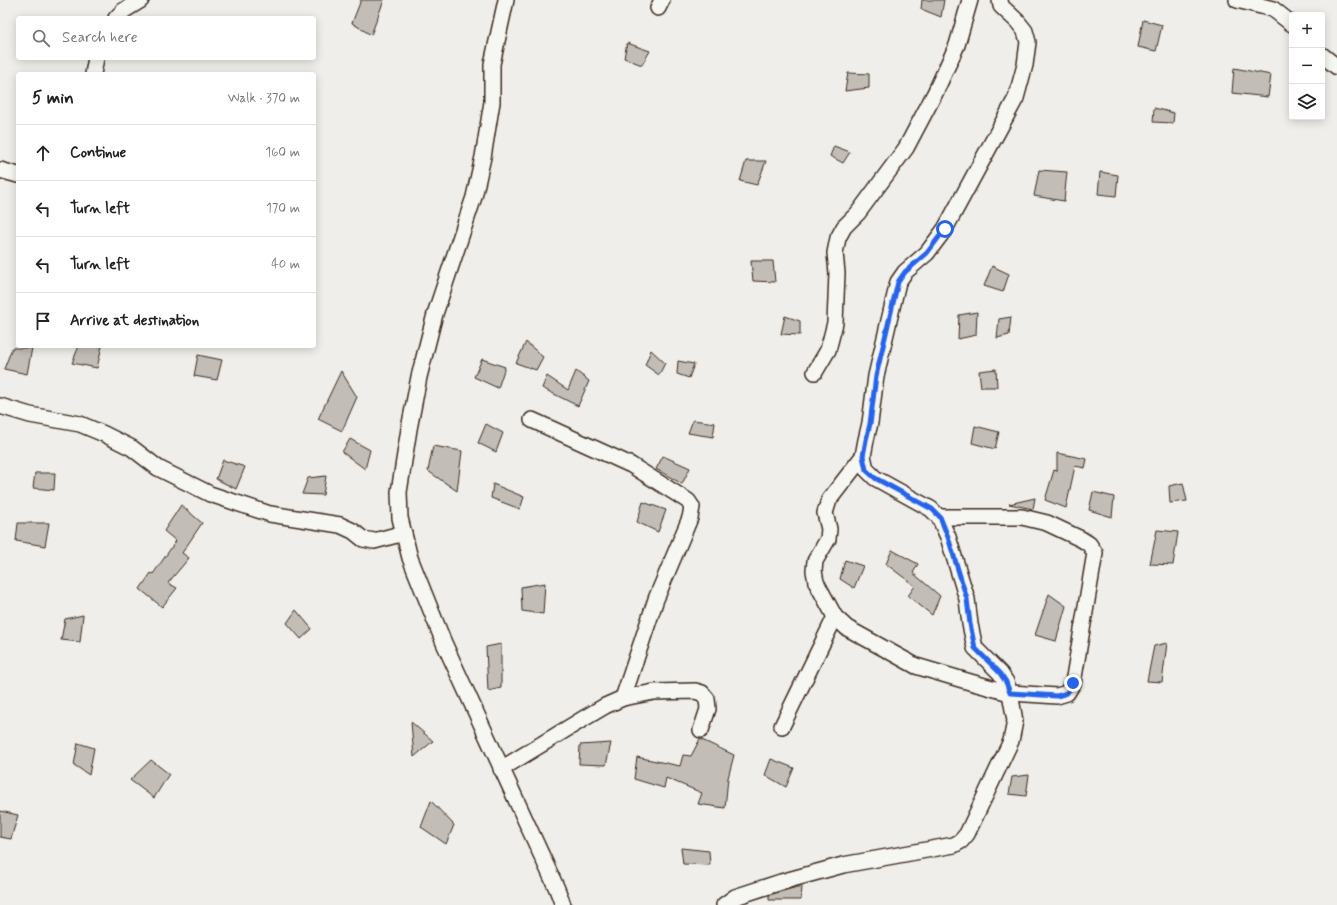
<!DOCTYPE html>
<meta charset="utf-8">
<style>
body{margin:0;font-family:Mynerve,sans-serif;background:#f6f6f6;color:#222}
.controls{position:absolute;right:12px;top:12px;display:grid;overflow:hidden;border-radius:4px;box-shadow:0 2px 10px #0003}
.controls button{width:36px;height:36px;display:grid;place-items:center;padding:0;border:0;border-bottom:1px solid #e0e0e0;background:#fff;color:#222;font:20px sans-serif}
.stop{position:absolute;width:12px;height:12px;margin:-9px;border:3px solid #2563eb;border-radius:50%;background:#fff}
.stop.end{background:#2563eb;border-color:#fff;box-shadow:0 1px 4px #0008}
.list{margin:0;padding:0;list-style:none}
h2{display:flex;justify-content:space-between;align-items:center;height:52px;margin:0;padding:0 16px;font-size:17px}
h2 small{font-size:13px;font-weight:400;color:#767676}
.list li{display:grid;grid-template-columns:26px 1fr auto;gap:12px;align-items:center;box-sizing:border-box;height:56px;padding:0 16px;border-top:1px solid #e0e0e0}
.list b{display:block;font-size:15px;white-space:nowrap}
.list em{font-size:13px;font-style:normal;color:#767676}
.icon{flex:none;width:22px;height:22px;fill:none;stroke:currentColor;stroke-width:2;stroke-linecap:round;stroke-linejoin:round}
.map{position:relative;flex:none;width:1337px;height:905px;overflow:hidden}
.search{position:absolute;background:#fff;box-shadow:0 2px 10px #0003;left:16px;top:16px;width:300px;height:44px;display:flex;align-items:center;gap:10px;box-sizing:border-box;padding:0 14px;border-radius:4px;color:#767676;font-size:15px}
.panel{position:absolute;background:#fff;box-shadow:0 2px 10px #0003;left:16px;top:72px;width:300px;height:276px;border-radius:4px}
.map>svg:first-child{display:block}
.building{fill:#c2bdb7;stroke:#3b2a1e}
.lines{fill:none;stroke-linecap:round;stroke-linejoin:round}
.minor-casing{stroke:#3b2a1e;stroke-width:18}
.minor{stroke:#f6f6f2;stroke-width:15}
.route{stroke:#2563eb;stroke-width:5}
</style>
<div class="map">
<svg width="1337" height="905" viewBox="0 0 1337 905">
<rect width="100%" height="100%" fill="#efeeea"/>
<filter id="ink" filterUnits="userSpaceOnUse"><feTurbulence type="fractalNoise" baseFrequency=".025" numOctaves="2"/><feDisplacementMap in="SourceGraphic" scale="8" xChannelSelector="R" yChannelSelector="G"/><feConvolveMatrix kernelMatrix="1 2 1 2 8 2 1 2 1" color-interpolation-filters="sRGB"/></filter>
<g filter="url(#ink)">
<!-- building -->
<g class="building">
<path d="M 361,0 L 384,0 L 371,35 L 352,23 Z"/>
<path d="M 922,0 L 944,0 L 941,17 L 921,9 Z"/>
<path d="M 1143,20 L 1162,25 L 1156,51 L 1138,47 Z"/>
<path d="M 627,43 L 650,51 L 642,65 L 624,58 Z"/>
<path d="M 1234,68 L 1271,75 L 1268,97 L 1232,93 Z"/>
<path d="M 848,73 L 869,74 L 869,88 L 845,91 Z"/>
<path d="M 1154,108 L 1174,113 L 1173,123 L 1153,122 Z"/>
<path d="M 834,146 L 850,152 L 843,163 L 830,156 Z"/>
<path d="M 746,161 L 766,161 L 757,185 L 740,181 Z"/>
<path d="M 1039,170 L 1067,172 L 1064,201 L 1034,196 Z"/>
<path d="M 1100,172 L 1118,175 L 1116,196 L 1098,194 Z"/>
<path d="M 751,261 L 773,261 L 775,282 L 753,281 Z"/>
<path d="M 992,266 L 1009,274 L 1003,292 L 984,286 Z"/>
<path d="M 977,312 L 976,335 L 958,339 L 959,315 Z"/>
<path d="M 785,316 L 800,321 L 800,335 L 781,334 Z"/>
<path d="M 1011,317 L 1009,335 L 997,338 L 999,319 Z"/>
<path d="M 526,342 L 543,357 L 536,370 L 516,363 Z"/>
<path d="M 79,346 L 102,346 L 97,368 L 72,363 Z"/>
<path d="M 12,348 L 32,348 L 27,374 L 4,369 Z"/>
<path d="M 651,350 L 665,363 L 659,375 L 645,365 Z"/>
<path d="M 198,355 L 222,360 L 217,380 L 194,376 Z"/>
<path d="M 482,359 L 505,367 L 498,388 L 474,377 Z"/>
<path d="M 678,361 L 694,364 L 689,378 L 677,374 Z"/>
<path d="M 996,369 L 997,387 L 981,387 L 979,371 Z"/>
<path d="M 341,371 L 357,397 L 342,431 L 318,419 Z"/>
<path d="M 576,371 L 589,381 L 578,406 L 542,388 L 547,376 L 568,390 Z"/>
<path d="M 693,420 L 715,423 L 713,437 L 688,433 Z"/>
<path d="M 486,424 L 503,433 L 496,452 L 478,443 Z"/>
<path d="M 975,426 L 999,432 L 995,449 L 972,443 Z"/>
<path d="M 350,439 L 370,450 L 365,469 L 342,452 Z"/>
<path d="M 433,446 L 462,451 L 457,491 L 428,471 Z"/>
<path d="M 1057,453 L 1087,459 L 1085,468 L 1075,466 L 1066,508 L 1045,500 L 1054,470 L 1057,471 Z"/>
<path d="M 663,456 L 690,468 L 682,484 L 656,469 Z"/>
<path d="M 223,460 L 245,467 L 236,489 L 216,479 Z"/>
<path d="M 35,473 L 55,473 L 54,490 L 33,488 Z"/>
<path d="M 326,476 L 323,495 L 302,494 L 308,478 Z"/>
<path d="M 1183,483 L 1187,501 L 1170,503 L 1169,486 Z"/>
<path d="M 493,484 L 524,497 L 520,509 L 491,498 Z"/>
<path d="M 1093,492 L 1114,497 L 1112,517 L 1089,510 Z"/>
<path d="M 1035,498 L 1033,509 L 1009,504 Z"/>
<path d="M 643,502 L 666,510 L 658,532 L 637,522 Z"/>
<path d="M 181,505 L 202,523 L 182,553 L 189,558 L 168,583 L 177,588 L 162,607 L 140,589 L 151,573 L 153,574 L 176,541 L 164,531 Z"/>
<path d="M 18,523 L 49,523 L 45,546 L 16,541 Z"/>
<path d="M 1157,530 L 1178,532 L 1173,565 L 1150,564 Z"/>
<path d="M 892,550 L 918,564 L 913,573 L 940,596 L 932,615 L 908,596 L 915,586 L 886,564 Z"/>
<path d="M 845,560 L 863,566 L 854,588 L 840,579 Z"/>
<path d="M 545,583 L 543,614 L 522,611 L 521,587 Z"/>
<path d="M 1049,594 L 1066,606 L 1056,641 L 1035,635 Z"/>
<path d="M 296,610 L 312,629 L 301,639 L 287,623 Z"/>
<path d="M 83,615 L 80,642 L 61,640 L 65,619 Z"/>
<path d="M 1167,643 L 1162,682 L 1147,681 L 1154,646 Z"/>
<path d="M 501,644 L 501,688 L 488,691 L 486,647 Z"/>
<path d="M 411,722 L 433,741 L 414,757 Z"/>
<path d="M 700,739 L 734,755 L 728,778 L 725,808 L 698,804 L 702,793 L 666,778 L 664,788 L 634,779 L 637,757 L 680,766 L 683,755 L 691,756 Z"/>
<path d="M 78,743 L 94,748 L 89,775 L 74,765 Z"/>
<path d="M 611,743 L 606,765 L 579,764 L 580,745 Z"/>
<path d="M 771,759 L 794,768 L 786,787 L 765,775 Z"/>
<path d="M 151,760 L 169,774 L 154,798 L 130,780 Z"/>
<path d="M 1029,775 L 1026,796 L 1009,794 L 1012,777 Z"/>
<path d="M 431,801 L 454,825 L 446,844 L 421,827 Z"/>
<path d="M 0,811 L 18,815 L 11,839 L 0,837 Z"/>
<path d="M 681,848 L 709,851 L 710,865 L 683,864 Z"/>
<path d="M 797,887 L 802,887 L 801,900 L 769,900 L 769,895 Z"/>
</g>
<g class="lines">
<!-- minor casing -->
<g class="minor-casing">
<g id="minor">
<path d="M 506,0 L 492,64 L 492,102 L 483,157 L 474,197 L 435,314 L 419,377 L 409,429 L 399,492 L 400,518 L 410,558 L 444,643 L 557,889 L 563,905"/>
<path d="M 1237,0 L 1273,9 L 1292,24"/>
<path d="M 658,8 L 662,0"/>
<path d="M 116,18 L 123,11 L 141,0"/>
<path d="M 1322,55 L 1337,67"/>
<path d="M 93,74 L 96,58"/>
<path d="M 0,170 L 18,175"/>
<path d="M 815,372 L 828,350 L 835,323 L 837,273 L 835,253 L 838,238 L 844,227 L 858,213 L 906,148 L 935,93 L 957,45 L 970,0"/>
<path d="M 0,406 L 30,415 L 80,424 L 104,434 L 132,448 L 158,468 L 210,494 L 270,514 L 340,525 L 353,531 L 363,539 L 374,541 L 404,533"/>
<path d="M 532,420 L 631,465 L 688,501 L 692,507 L 690,518 L 656,599 L 623,698"/>
<path d="M 863,456 L 829,500 L 825,513 L 829,529 L 828,539 L 815,561 L 814,571 L 816,582 L 835,617 L 847,628 L 916,666 L 970,682 L 1010,693 L 1057,696 L 1067,693 L 1073,683 L 1095,553 L 1089,544 L 1081,539 L 1047,523 L 1022,517 L 939,517"/>
<path d="M 782,726 L 835,617"/>
<path d="M 501,769 L 583,719 L 605,706 L 623,698 L 654,692 L 695,691 L 702,693 L 707,699 L 708,709 L 701,730"/>
<path d="M 724,905 L 735,897 L 781,882 L 843,865 L 954,845 L 961,841 L 967,834 L 1011,741 L 1015,721 L 1010,693 L 1006,682 L 1000,673 L 975,648 L 970,624 L 967,599 L 948,537 L 939,517 L 931,509 L 875,478 L 866,469 L 863,456 L 866,440 L 870,423 L 876,376 L 898,282 L 905,272 L 927,253 L 945,229 L 1016,98 L 1025,65 L 1028,42 L 1025,31 L 1017,21 L 1001,6 L 1000,0"/>
</g>
</g>
<!-- minor -->
<use href="#minor" class="minor"/>
</g>
</g>
<g class="lines" filter="url(#ink)">
<!-- route -->
<path class="route" d="M 945,229 L 927,253 L 905,272 L 898,282 L 876,376 L 870,424 L 866,440 L 863,456 L 866,470 L 875,478 L 932,509 L 940,517 L 948,537 L 967,599 L 970,624 L 975,648 L 1000,673 L 1006,682 L 1010,693 L 1057,696 L 1067,693 L 1073,683"/>
</g>
</svg>
<div class="controls">
<button>+</button>
<button>−</button>
<button><svg class="icon" aria-label="layers" viewBox="0 0 24 24"><path d="M12 4l9 5-9 5-9-5zM3 14l9 5 9-5"/></svg></button>
</div>
<div class="stop" style="left:945px;top:229px"></div>
<div class="stop end" style="left:1073px;top:683px"></div>
<div class="search"><svg class="icon" aria-label="search" viewBox="0 0 24 24"><circle cx="10" cy="10" r="6"/><path d="M15 15l6 6"/></svg>Search here</div>
<section class="panel">
<h2>5 min<small>Walk · 370 m</small></h2>
<ul class="list">
<li><svg class="icon" aria-label="ahead" viewBox="0 0 24 24"><path d="M12 20V5M6 11l6-6 6 6"/></svg><div><b>Continue</b></div><em>160 m</em></li>
<li><svg class="icon" aria-label="left" viewBox="0 0 24 24"><path d="M17 20v-9H6M10 6l-5 5 5 5"/></svg><div><b>Turn left</b></div><em>170 m</em></li>
<li><svg class="icon" aria-label="left" viewBox="0 0 24 24"><path d="M17 20v-9H6M10 6l-5 5 5 5"/></svg><div><b>Turn left</b></div><em>40 m</em></li>
<li><svg class="icon" aria-label="arrive" viewBox="0 0 24 24"><path d="M6 21V4h12l-3 4 3 4H6"/></svg><div><b>Arrive at destination</b></div></li>
</ul>
</section>
</div>
